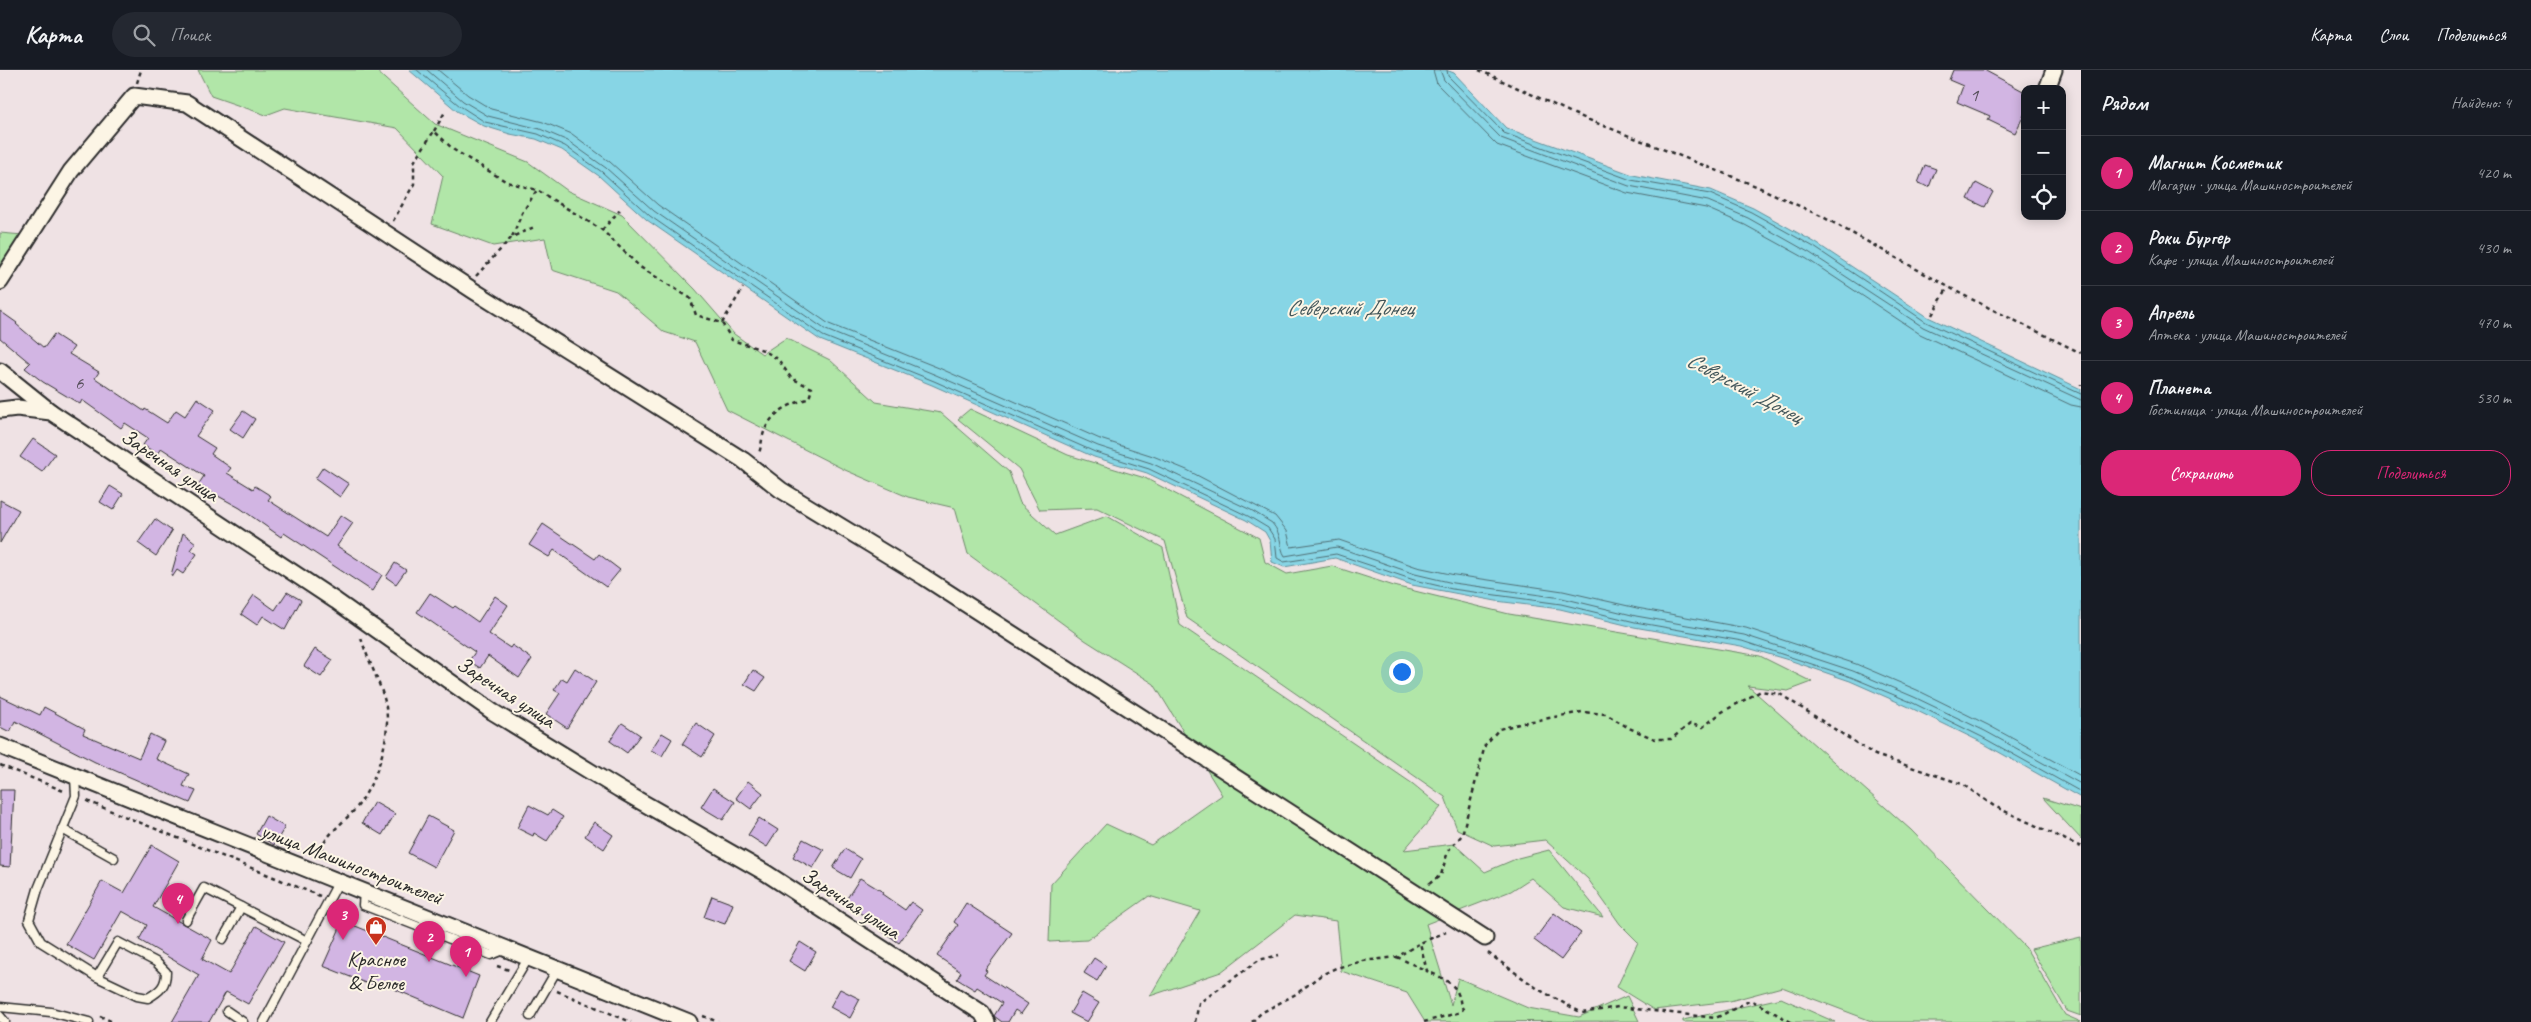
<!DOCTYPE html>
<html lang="ru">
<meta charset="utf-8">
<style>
body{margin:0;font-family:Caveat,sans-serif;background:#242831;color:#f1f3f6}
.controls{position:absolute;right:15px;top:15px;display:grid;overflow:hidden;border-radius:10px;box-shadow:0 2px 12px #0003}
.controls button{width:45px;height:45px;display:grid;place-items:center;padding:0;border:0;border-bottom:1px solid #363941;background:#171b24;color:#f1f3f6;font:25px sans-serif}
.you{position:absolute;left:1401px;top:601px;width:18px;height:18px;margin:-12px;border:4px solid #fff;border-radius:50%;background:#1a73e8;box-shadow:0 0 0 8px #1a73e833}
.badge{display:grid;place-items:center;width:32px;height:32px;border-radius:50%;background:#db2777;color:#fff;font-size:16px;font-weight:700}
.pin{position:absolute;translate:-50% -41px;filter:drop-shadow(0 1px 2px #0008)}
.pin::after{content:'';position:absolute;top:26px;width:18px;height:15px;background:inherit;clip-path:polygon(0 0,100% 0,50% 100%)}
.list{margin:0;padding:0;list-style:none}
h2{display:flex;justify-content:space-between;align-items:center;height:65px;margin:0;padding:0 20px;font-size:21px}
h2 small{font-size:16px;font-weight:400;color:#9ea1a6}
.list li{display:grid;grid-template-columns:32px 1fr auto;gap:15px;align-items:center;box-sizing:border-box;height:75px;padding:0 20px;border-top:1px solid #363941}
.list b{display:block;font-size:19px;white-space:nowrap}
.list p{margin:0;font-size:16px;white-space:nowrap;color:#9ea1a6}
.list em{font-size:16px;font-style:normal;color:#9ea1a6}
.actions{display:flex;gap:10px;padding:15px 20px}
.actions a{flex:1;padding:11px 0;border:1px solid #db2777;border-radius:20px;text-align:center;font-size:18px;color:#db2777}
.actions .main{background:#db2777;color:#fff}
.icon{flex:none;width:28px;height:28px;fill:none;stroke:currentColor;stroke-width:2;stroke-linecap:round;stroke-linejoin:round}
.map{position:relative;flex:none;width:2081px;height:952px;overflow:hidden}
header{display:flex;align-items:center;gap:30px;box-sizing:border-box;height:70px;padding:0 25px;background:#171b24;border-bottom:1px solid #363941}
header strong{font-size:24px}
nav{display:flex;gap:28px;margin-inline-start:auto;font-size:18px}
.search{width:350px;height:45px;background:#242831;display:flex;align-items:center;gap:12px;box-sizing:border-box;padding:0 18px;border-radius:28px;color:#9ea1a6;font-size:19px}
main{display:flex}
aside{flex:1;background:#171b24}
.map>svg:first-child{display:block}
.green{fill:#b1e6a8;stroke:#6e886a}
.water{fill:#87d5e5;stroke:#62919b}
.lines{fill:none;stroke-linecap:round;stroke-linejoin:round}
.shore{stroke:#506f75;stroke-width:1}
.building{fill:#d2b5e3;stroke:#2b2b2b}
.lane-casing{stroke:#2b2b2b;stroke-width:11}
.street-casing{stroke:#2b2b2b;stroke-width:19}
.path{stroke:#2b2b2b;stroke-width:2.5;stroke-dasharray:4 4;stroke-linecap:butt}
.lane{stroke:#fcf5e5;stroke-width:8}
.street{stroke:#fcf5e5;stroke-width:15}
.labels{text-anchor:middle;stroke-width:4;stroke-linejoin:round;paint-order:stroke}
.number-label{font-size:19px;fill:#554e59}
.street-label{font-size:21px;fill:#2b2b2b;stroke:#fcf5e5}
.poi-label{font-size:21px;fill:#2b2b2b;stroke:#fcf5e5}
.water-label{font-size:22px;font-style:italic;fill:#42565a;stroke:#fcf5e5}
</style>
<header>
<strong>Карта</strong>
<div class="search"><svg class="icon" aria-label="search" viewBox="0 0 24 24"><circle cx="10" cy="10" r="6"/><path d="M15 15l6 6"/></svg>Поиск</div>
<nav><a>Карта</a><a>Слои</a><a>Поделиться</a></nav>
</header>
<main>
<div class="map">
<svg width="2081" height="952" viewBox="0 0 2081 952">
<rect width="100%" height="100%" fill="#efe2e4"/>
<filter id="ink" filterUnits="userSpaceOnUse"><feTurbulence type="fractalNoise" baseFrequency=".02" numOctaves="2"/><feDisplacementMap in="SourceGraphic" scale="10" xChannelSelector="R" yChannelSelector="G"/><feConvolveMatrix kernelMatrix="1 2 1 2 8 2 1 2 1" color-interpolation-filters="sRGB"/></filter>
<g filter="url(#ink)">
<!-- green -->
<g class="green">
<path d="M 198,0 L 375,0 L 435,54 L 528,92 L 568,121 L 622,145 L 695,219 L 734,264 L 762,284 L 786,268 L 830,290 L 876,332 L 941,343 L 1009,402 L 1020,433 L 1055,465 L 1107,446 L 1163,478 L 1180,555 L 1413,714 L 1441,737 L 1404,780 L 1454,774 L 1485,802 L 1518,788 L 1549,780 L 1603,847 L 1564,837 L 1531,808 L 1511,821 L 1426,854 L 1451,935 L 1458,908 L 1528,938 L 1579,947 L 1627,926 L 1639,951 L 1425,952 L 1407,923 L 1341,901 L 1336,851 L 1295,845 L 1221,902 L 1150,926 L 1200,841 L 1149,826 L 1087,870 L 1049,872 L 1051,814 L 1106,754 L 1151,775 L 1222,725 L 1154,614 L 1085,570 L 968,484 L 955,438 L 908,427 L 845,400 L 727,340 L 695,272 L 664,262 L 616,221 L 552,200 L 545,168 L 493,176 L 432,154 L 443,106 L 397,58 L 285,38 L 266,45 L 211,26 Z"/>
<path d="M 0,163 L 23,165 L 0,199 Z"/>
<path d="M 970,339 L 1068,385 L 1145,408 L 1259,468 L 1265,492 L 1287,504 L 1332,496 L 1394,516 L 1509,544 L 1760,586 L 1812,612 L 1788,621 L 1748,616 L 1911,760 L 2026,878 L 2065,945 L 2081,952 L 1874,952 L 1782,917 L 1730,931 L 1654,940 L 1617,917 L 1638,872 L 1620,854 L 1588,809 L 1545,770 L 1494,776 L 1457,759 L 1445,727 L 1187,548 L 1165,471 L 1097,438 L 1040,440 L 1019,399 L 958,349 Z"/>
<path d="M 2043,728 L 2081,740 L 2081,769 Z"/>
<path d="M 2081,867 L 2081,946 L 2067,941 L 2031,879 Z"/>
<path d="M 1781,928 L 1835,952 L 1683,952 L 1683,950 Z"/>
</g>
<!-- water -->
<path class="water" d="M 409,0 L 1446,0 L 1454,3 L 1506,58 L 1633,105 L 1711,120 L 1753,138 L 1816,173 L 1928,247 L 2081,319 L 2081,728 L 1979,671 L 1909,637 L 1850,611 L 1792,591 L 1741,576 L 1634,557 L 1560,539 L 1496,531 L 1412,515 L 1335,488 L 1284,497 L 1272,492 L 1270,471 L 1265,462 L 1246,450 L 1147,403 L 1094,387 L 932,315 L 820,270 L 647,150 L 599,106 L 562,80 L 536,69 L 510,64 L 484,56 L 457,41 Z"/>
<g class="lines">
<!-- shore -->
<g class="shore">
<path d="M 417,0 L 460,36 L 485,52 L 538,64 L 565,76 L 602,102 L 650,146 L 823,266 L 934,311 L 1095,382 L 1149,399 L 1248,446 L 1268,458 L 1275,469 L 1277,488 L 1284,492 L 1336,484 L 1414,510 L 1452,519 L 1561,534 L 1635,552 L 1742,571 L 1851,607 L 1911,632 L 1982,667 L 2081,722"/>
<path d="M 427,0 L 463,31 L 488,46 L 540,59 L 568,71 L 606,98 L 654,141 L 826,260 L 936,305 L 1098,376 L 1151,393 L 1251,440 L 1272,453 C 1283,466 1279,477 1285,486 L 1337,477 L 1415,504 L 1453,513 L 1562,528 L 1636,546 L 1744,565 L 1853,601 L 1914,627 L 1985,661 L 2081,714"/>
<path d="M 438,0 L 468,25 L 491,39 L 543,52 L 572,64 L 610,92 L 658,135 L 829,254 L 939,298 L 1100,369 L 1153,386 L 1187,400 L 1275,446 L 1287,461 L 1291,477 L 1339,470 L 1417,497 L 1455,505 L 1563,521 L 1637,538 L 1746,558 L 1856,594 L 1917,620 L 1988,655 L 2081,706"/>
<path d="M 1433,0 L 1437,14 L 1497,75 L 1627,123 L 1706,138 L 1745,155 L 1807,189 L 1920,264 L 2071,335 L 2081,337"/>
<path d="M 1440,0 L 1444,10 L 1501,68 L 1629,116 L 1708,131 L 1748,148 L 1810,183 L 1923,257 L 2081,330"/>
<path d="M 1447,0 L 1448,6 L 1504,63 L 1631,110 L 1710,124 L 1751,142 L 1814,177 L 1926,252 L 2081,324"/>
</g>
</g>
<!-- building -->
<g class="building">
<path d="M 1953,0 L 1984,0 L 2025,22 L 2025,43 L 2015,63 L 1988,50 L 1990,46 L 1957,32 L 1963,16 L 1949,10 Z"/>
<path d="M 1925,95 L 1936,99 L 1929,117 L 1918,113 Z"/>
<path d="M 1976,113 L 1993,122 L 1985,137 L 1968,129 Z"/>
<path d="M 0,241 L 17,253 L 16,254 L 44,278 L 54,264 L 74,277 L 69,284 L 99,302 L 95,308 L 144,341 L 145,339 L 167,353 L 176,340 L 185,346 L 197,328 L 215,340 L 196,366 L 215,378 L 211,384 L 231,398 L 227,403 L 253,419 L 255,416 L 271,426 L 268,430 L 326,467 L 341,445 L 353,453 L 337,476 L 382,505 L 372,521 L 284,463 L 281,467 L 240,438 L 198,415 L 204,406 L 161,378 L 157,384 L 143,375 L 148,368 L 125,353 L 121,358 L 82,330 L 80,334 L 43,312 L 25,298 L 30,293 L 0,268 Z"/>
<path d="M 243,341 L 255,349 L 243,368 L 230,359 Z"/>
<path d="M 33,369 L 55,384 L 42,402 L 20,387 Z"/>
<path d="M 323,397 L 349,414 L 340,427 L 315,409 Z"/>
<path d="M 110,416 L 123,424 L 113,440 L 100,432 Z"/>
<path d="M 0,430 L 19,440 L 0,473 Z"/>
<path d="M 155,449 L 172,461 L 156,486 L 138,473 Z"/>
<path d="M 543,454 L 595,489 L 599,484 L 620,500 L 606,517 L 554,480 L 549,487 L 529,475 Z"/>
<path d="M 183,463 L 196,473 L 191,480 L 197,484 L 183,504 L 177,500 L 173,506 L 171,505 Z"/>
<path d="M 395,493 L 406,500 L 396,514 L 386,507 Z"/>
<path d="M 287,522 L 301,530 L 285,560 L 263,546 L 257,555 L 241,544 L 254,525 L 275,540 Z"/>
<path d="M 430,523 L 453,538 L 455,536 L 478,552 L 495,526 L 508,535 L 489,564 L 510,578 L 512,575 L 532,589 L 519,608 L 488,586 L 480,598 L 469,591 L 475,582 L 417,542 Z"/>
<path d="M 315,579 L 333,590 L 321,607 L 304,596 Z"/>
<path d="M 575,598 L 596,612 L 567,658 L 546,644 L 560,623 L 554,620 L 562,608 L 567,611 Z"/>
<path d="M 753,600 L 765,608 L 756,621 L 744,614 Z"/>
<path d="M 0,626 L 40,645 L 44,637 L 85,659 L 83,664 L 139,688 L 150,664 L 164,671 L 156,689 L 189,704 L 183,716 L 196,721 L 190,733 L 95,692 L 15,651 L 10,662 L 0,657 Z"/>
<path d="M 622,653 L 640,665 L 627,683 L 610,671 Z"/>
<path d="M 696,653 L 715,666 L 702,687 L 682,674 Z"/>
<path d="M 662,663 L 672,669 L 662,686 L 651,680 Z"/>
<path d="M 748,711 L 763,723 L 751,739 L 736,728 Z"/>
<path d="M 713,718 L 735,732 L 723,750 L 701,737 Z"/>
<path d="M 0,720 L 14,720 L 10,797 L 0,796 Z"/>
<path d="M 374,732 L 395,744 L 382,765 L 362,753 Z"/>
<path d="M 529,735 L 548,745 L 552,740 L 563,747 L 547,771 L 534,763 L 533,766 L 517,758 Z"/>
<path d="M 266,746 L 285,757 L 274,775 L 256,764 Z"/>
<path d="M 428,746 L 454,760 L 434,797 L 408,783 Z"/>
<path d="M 759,748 L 778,760 L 767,777 L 748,765 Z"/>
<path d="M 594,752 L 613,765 L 604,779 L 585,766 Z"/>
<path d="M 803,769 L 824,780 L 813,798 L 793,787 Z"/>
<path d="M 152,775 L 179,791 L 153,837 L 212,870 L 202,889 L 229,904 L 256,856 L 284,872 L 248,934 L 226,922 L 209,952 L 172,952 L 199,905 L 139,870 L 147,855 L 122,841 L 94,890 L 66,874 L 102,811 L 124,823 Z"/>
<path d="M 845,779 L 861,789 L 850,808 L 833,798 Z"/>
<path d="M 860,808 L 883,822 L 882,824 L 905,840 L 911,832 L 922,840 L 899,873 L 881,860 L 883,857 L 844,833 Z"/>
<path d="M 712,826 L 733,834 L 725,854 L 704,847 Z"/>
<path d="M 966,833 L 1012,863 L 985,900 L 987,901 L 984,905 L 1028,934 L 1021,944 L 1015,940 L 1008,952 L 1002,952 L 994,946 L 1002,933 L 977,917 L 975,920 L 957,909 L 961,902 L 937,886 L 958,855 L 954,852 Z"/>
<path d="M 1554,843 L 1581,863 L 1561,890 L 1534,870 Z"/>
<path d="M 343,851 L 479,906 L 463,948 L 380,913 L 378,918 L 323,896 Z"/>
<path d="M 800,872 L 816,882 L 805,901 L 789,891 Z"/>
<path d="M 1094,888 L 1106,896 L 1097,911 L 1084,903 Z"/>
<path d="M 840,919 L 860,929 L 850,948 L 830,937 Z"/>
<path d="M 1082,923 L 1099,933 L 1087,952 L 1070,943 Z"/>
</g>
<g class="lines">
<!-- lane casing -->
<g class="lane-casing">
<g id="lane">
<path d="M 75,707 L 76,726 L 38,819 L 29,850 L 41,872 L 97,907 L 118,872 L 156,892 L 166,902 C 166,916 160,921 148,928 L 137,926 L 97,907"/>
<path d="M 62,759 L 114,788"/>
<path d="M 364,821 L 363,835 L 491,885 L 506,879"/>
<path d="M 186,850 L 204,818 L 307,871"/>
<path d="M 223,869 L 241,837"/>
<path d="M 0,937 L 51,942 L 89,952"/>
<path d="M 227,941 L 243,952"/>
<path d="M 0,946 L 5,952"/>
<path d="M 530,946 L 558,898"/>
<path d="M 264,952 L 339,811"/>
<path d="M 490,952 L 529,887"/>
</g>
</g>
<!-- street casing -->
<g class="street-casing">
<g id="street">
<path d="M 2047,19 L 2054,0"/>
<path d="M 0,212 L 71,101 L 134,26 L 187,33 L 474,221 L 743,390 L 781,420 L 924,507 L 1485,868"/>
<path d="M 0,301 L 51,342"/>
<path d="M 0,340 L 17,338 L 51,342 L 336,531 L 493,642 L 619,719 L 766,803 L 982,943 L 987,952"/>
<path d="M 0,676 L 689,952"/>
</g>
</g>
<!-- path -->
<g class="path">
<path d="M 1479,0 L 1574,44 L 1756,116 L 1823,147 L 1963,225 L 2081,283"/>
<path d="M 137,13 L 141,0"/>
<path d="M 434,61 L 445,42"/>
<path d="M 393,151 L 414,114 L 414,92 L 434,61 L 454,80 L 507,112 L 537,120 L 602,160 L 640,197 L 690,228 L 696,245 L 722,253 L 732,270 L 763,280 L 778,289 L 791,308 L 812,318 L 810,325 L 807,329 C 788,335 772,342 764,362 C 761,370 762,377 758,385"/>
<path d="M 602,160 L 620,140"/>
<path d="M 512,167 L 522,143 L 537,120"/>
<path d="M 476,206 L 512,167 L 534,157"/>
<path d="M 1932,245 L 1948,217"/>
<path d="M 722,253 L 743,218"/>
<path d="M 2081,315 L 2081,314"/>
<path d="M 0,695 L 66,722"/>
<path d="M 87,731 L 320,826"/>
<path d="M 318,787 C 324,764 343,754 357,737 C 378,709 395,659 383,625 C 377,606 367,588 361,568"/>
<path d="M 1429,814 L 1441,805 L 1448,781 L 1462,765 L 1485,675 L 1499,659 L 1527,652 L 1582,642 L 1606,644 L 1629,658 L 1655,669 L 1671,669 L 1690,654 L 1703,657 L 1722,642 L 1761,621 L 1780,624 L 1875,685 L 1962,714 L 1994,736 L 2081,777"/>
<path d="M 339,833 L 353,839"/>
<path d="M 1488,883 L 1538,919 L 1582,943 L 1618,937 L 1716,948 L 1751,930 L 1791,952"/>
<path d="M 1397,887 L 1427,901"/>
<path d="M 497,896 L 509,900"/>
<path d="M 557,921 L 631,952"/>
<path d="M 100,946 L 113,952"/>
<path d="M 703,946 L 718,952"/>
<path d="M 1195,952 L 1199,933 L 1259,890 L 1279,885"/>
<path d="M 1252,952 L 1261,943 L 1296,924 L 1321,905 L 1336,898 L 1363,891 L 1397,887 L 1420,873"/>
<path d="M 1424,952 L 1461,942 L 1463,939 C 1459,933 1461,930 1458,924 C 1454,912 1438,906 1427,901 L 1420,873 L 1446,862"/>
</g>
<!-- lane -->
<use href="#lane" class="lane"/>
<!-- street -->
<use href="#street" class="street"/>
</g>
</g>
<!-- icons -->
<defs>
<g id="shop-pin" transform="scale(1.125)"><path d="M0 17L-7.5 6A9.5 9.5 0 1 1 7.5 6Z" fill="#c8321e" stroke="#fcf5e5"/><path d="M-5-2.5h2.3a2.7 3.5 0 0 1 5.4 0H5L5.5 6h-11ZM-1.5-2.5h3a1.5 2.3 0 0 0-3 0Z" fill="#fff"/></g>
</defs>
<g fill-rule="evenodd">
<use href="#shop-pin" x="376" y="857"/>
</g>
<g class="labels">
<!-- number labels -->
<g class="number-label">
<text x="1974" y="31">1</text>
<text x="79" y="319">6</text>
</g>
<!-- street labels -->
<g class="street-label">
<text transform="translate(170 395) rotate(34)" y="7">Заречная улица</text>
<text transform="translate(506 622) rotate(33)" y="7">Заречная улица</text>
<text transform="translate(352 794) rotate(21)" y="7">улица Машиностроителей</text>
<text transform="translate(851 833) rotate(33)" y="7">Заречная улица</text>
</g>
<!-- poi labels -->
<g class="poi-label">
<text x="376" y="896">Красное<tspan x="376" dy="24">&amp; Белое</tspan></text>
</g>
<!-- water labels -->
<g class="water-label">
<text x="1350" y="245">Северский Донец</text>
<text transform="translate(1745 317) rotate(28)" y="8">Северский Донец</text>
</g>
</g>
</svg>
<div class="controls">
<button>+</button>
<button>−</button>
<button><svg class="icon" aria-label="locate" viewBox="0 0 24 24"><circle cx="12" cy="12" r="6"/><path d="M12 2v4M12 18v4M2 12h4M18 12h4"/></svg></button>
</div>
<div class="you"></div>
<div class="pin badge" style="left:466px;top:907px">1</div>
<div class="pin badge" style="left:429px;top:892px">2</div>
<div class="pin badge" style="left:343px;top:870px">3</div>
<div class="pin badge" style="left:178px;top:854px">4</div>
</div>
<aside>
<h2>Рядом<small>Найдено: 4</small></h2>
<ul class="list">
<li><span class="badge">1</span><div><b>Магнит Косметик</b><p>Магазин · улица Машиностроителей</p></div><em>420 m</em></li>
<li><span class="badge">2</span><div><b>Роки Бургер</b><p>Кафе · улица Машиностроителей</p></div><em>430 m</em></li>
<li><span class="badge">3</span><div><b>Апрель</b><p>Аптека · улица Машиностроителей</p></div><em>470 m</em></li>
<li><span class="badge">4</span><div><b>Планета</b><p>Гостиница · улица Машиностроителей</p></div><em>530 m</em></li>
</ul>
<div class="actions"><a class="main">Сохранить</a><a>Поделиться</a></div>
</aside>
</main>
